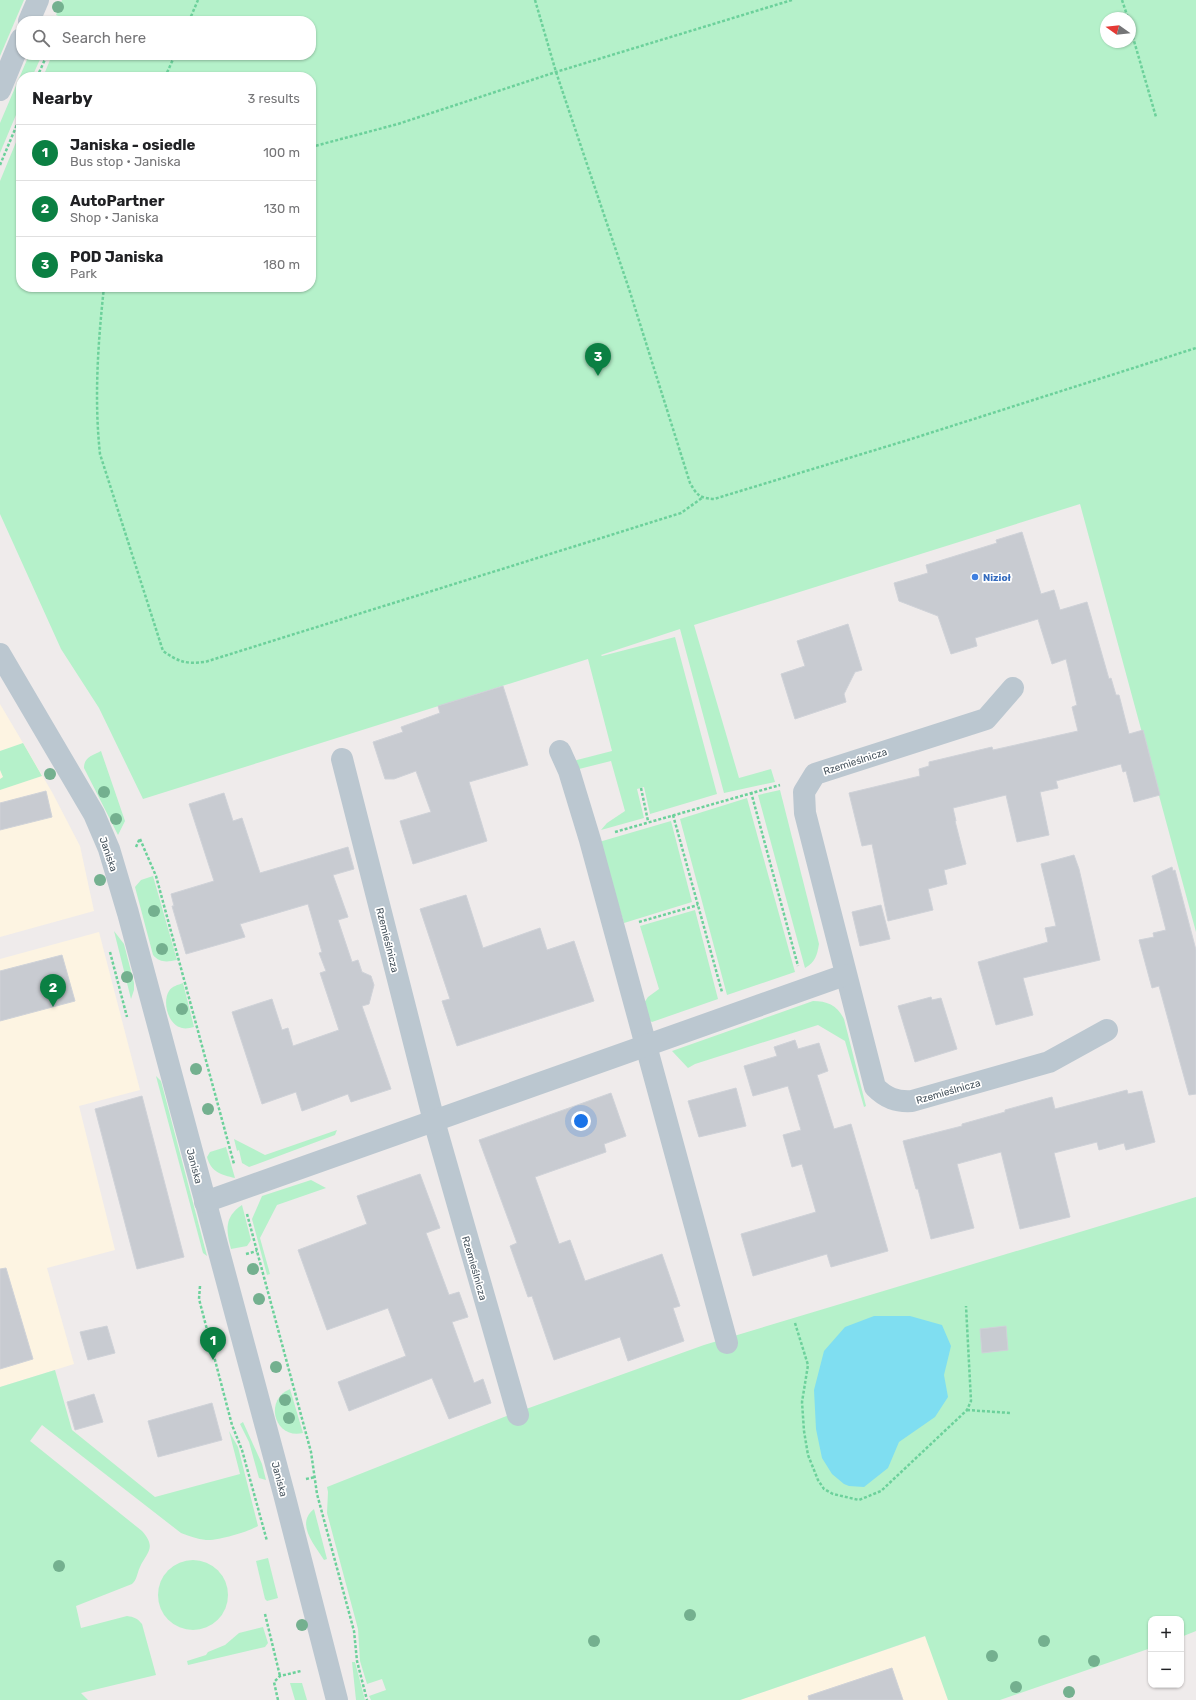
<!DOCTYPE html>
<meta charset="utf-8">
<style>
body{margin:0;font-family:Rubik,sans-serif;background:#f2f2f2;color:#202124}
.controls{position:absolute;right:12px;bottom:12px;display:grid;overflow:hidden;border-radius:8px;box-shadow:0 1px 3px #0004}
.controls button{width:36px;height:36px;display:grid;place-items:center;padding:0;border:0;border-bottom:1px solid #e0e0e0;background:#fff;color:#202124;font:20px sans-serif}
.compass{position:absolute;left:1100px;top:12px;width:36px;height:36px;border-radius:50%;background:#fff;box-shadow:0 1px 3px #0004;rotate:285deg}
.you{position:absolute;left:581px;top:1121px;width:14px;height:14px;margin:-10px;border:3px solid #fff;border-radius:50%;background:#1a73e8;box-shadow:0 0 0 6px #1a73e833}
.badge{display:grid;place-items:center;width:26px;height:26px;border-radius:50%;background:#0b8043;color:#fff;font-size:13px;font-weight:700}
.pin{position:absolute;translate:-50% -33px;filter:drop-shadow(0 1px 2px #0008)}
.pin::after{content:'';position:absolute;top:21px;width:14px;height:12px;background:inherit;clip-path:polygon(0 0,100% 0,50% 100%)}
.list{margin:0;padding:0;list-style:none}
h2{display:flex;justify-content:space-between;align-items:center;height:52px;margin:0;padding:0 16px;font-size:17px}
h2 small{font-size:13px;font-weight:400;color:#757577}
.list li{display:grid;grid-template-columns:26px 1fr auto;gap:12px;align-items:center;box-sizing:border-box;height:56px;padding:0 16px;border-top:1px solid #e0e0e0}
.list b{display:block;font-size:15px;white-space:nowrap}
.list p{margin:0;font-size:13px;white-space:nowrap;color:#757577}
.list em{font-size:13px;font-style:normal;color:#757577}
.icon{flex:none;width:22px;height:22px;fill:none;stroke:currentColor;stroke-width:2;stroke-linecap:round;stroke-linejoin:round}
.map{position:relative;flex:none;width:1196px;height:1700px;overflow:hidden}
.search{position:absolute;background:#fff;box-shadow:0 1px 3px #0004;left:16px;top:16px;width:300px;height:44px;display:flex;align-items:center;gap:10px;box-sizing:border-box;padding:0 14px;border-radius:16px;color:#757577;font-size:15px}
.panel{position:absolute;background:#fff;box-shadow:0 1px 3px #0004;left:16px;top:72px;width:300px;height:220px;border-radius:16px}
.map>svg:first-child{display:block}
.commercial{fill:#fdf4e2}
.green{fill:#b5f1ca;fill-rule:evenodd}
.water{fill:#7fdef1}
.building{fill:#c8cbd1;stroke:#cfd2d8}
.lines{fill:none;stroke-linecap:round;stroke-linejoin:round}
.path{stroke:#6cd19b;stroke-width:2.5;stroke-dasharray:3 2;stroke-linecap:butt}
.street{stroke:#bbc7d0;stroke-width:22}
.tree{fill:#74b08f}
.shop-dot{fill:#3f7fe0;stroke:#fff;stroke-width:1.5}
.labels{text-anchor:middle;stroke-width:3.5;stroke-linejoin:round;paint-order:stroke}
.shop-label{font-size:10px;font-weight:bold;fill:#366cbe;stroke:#fff;text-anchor:start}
.street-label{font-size:10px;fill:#43505a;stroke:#fff}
</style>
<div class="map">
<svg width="1196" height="1700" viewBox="0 0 1196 1700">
<rect width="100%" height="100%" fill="#efebeb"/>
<!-- commercial -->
<g class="commercial">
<path d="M 0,704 L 52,792 L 80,846 L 94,911 L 0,937 Z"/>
<path d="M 99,932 L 140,1090 L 79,1106 L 115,1250 L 47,1268 L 74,1364 L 0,1387 L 0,959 Z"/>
<path d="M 926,1636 L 948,1700 L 740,1700 Z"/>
</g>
<!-- green -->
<g class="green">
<path d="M 0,0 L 24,0 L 0,56 Z"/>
<path d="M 62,0 L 1196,0 L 1196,932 L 1080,504 L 694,625 L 739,778 L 771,769 L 775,782 L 724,793 L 680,629 L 601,655 L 602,656 L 675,637 L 717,794 L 650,814 L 644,787 L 637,789 L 644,818 L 601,830 L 607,823 L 625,811 L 611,761 L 579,769 L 573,761 L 612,751 L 588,659 L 143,799 L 99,708 L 61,649 L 0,514 L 0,181 L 21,130 L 21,287 L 311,287 L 311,77 L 43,77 L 52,55 L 311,55 L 311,21 L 64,21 L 63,18 L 56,15 ZM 1106,18 L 1130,18 L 1130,42 L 1106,42 Z"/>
<path d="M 29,55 L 42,55 L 32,77 L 21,77 L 21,103 L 0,153 L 0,123 Z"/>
<path d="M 23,743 L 42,776 L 0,790 L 0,779 L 3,777 L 0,770 L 0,751 Z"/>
<path d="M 101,751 L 125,821 L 118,835 L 84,768 C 84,757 92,756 101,751 Z"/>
<path d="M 780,790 L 819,944 C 817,956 815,962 805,968 L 758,795 Z"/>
<path d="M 747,798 L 795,972 L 727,995 L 680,819 Z"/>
<path d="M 671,821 L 692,902 L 624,923 L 599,842 Z"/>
<path d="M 153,876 L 177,960 C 167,962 160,963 153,955 L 135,887 L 141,880 Z"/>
<path d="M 695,910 L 718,999 L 652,1022 L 647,1019 L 644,1003 L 648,997 L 659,989 L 640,926 Z"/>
<path d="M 114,931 L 124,944 L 134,983 L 134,990 L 131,999 Z"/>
<path d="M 183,983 L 194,1027 C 190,1028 186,1029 182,1028 C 168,1025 162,1002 169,991 C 172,986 178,985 183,983 Z"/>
<path d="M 813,1001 C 827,1001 837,1005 844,1019 L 866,1106 L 864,1107 L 845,1041 L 818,1025 L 695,1064 L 688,1068 L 672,1051 Z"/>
<path d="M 156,1076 L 161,1081 L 207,1256 L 203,1253 Z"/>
<path d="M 337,1130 L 335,1135 L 249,1167 L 242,1163 L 239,1150 L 237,1151 L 234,1139 L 265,1155 Z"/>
<path d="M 226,1147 L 235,1178 C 221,1175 211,1172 207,1157 L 210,1152 Z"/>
<path d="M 311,1180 L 326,1188 L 277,1205 L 260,1238 L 270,1274 L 267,1275 L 252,1219 L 262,1196 Z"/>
<path d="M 1196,1197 L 1196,1631 L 1181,1637 L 1181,1619 L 1151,1619 L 1151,1648 L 1000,1700 L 948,1700 L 925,1636 L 740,1700 L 371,1700 L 369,1696 L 386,1690 L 382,1679 L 367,1684 L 360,1661 L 358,1629 L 327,1513 L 328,1492 L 327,1487 L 504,1417 L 704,1345 Z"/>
<path d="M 242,1205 L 251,1240 L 247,1246 L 231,1249 C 226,1230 224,1217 242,1205 Z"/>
<path d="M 55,1370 L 72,1430 L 155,1497 L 240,1474 L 229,1431 L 238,1447 L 258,1526 C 248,1532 218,1541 206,1540 C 197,1539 189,1536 181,1533 L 42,1425 L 30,1441 L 142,1531 C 157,1548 147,1552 140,1567 C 137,1573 137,1580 132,1584 L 76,1606 L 81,1628 L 127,1616 C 134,1617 137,1618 142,1624 L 156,1675 L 81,1693 L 88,1700 L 0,1700 L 0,1387 Z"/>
<path d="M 290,1389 L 303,1433 C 275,1440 263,1400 290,1389 Z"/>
<path d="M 243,1422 L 262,1464 L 266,1480 L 259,1478 L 249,1442 L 240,1424 Z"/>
<path d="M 314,1509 L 327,1559 L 324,1560 C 315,1545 295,1524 314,1509 Z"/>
<path d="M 268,1558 L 278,1598 L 267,1601 L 265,1599 L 256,1561 Z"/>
<circle cx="193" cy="1595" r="35"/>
<path d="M 263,1627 L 268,1643 L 265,1647 L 188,1665 L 187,1661 L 206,1655 L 208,1652 L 225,1645 L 239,1633 Z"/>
<path d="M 352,1662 L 355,1662 L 365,1700 L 356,1700 Z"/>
<path d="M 290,1683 L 302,1683 L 307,1700 L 295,1700 Z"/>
</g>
<!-- water -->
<path class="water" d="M 874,1316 L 910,1316 L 942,1325 L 951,1346 L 944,1375 L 948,1397 L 935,1417 L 899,1442 L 888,1468 L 864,1487 L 849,1486 L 844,1484 L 832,1474 L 822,1458 L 816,1429 L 814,1390 L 824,1351 L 845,1327 Z"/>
<!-- building -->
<g class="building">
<path d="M 1022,532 L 1041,594 L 1054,590 L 1060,610 L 1087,602 L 1109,679 L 1111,678 L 1116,695 L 1119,695 L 1129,734 L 1143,730 L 1160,795 L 1134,802 L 1126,771 L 1123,772 L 1121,764 L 1056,781 L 1058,788 L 1040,792 L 1049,835 L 1017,842 L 1006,795 L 953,808 L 956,821 L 955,821 L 966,864 L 944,870 L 947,884 L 928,889 L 933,910 L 888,921 L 872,844 L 862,846 L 849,793 L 920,776 L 919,769 L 929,766 L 929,762 L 992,747 L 993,750 L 1078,731 L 1072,707 L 1077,705 L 1066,659 L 1052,664 L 1038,619 L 975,638 L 977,646 L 951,654 L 938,616 L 899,601 L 894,583 L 928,573 L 926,565 L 997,543 L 996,540 Z"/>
<path d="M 848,624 L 862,670 L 855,672 L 844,694 L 846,702 L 795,719 L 781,674 L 805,666 L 797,641 Z"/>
<path d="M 503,686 L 528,765 L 469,782 L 487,841 L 413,864 L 400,821 L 431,812 L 416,771 L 394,779 L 385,779 L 373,742 L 403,732 L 401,727 L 440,713 L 438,706 Z"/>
<path d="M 46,791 L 52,817 L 0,830 L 0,803 Z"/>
<path d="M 224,793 L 233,821 L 242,818 L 260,873 L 348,847 L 354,869 L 333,875 L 348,917 L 338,920 L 352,962 L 358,960 L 362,972 L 371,976 L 374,985 L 369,1004 L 362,1006 L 391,1089 L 351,1102 L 348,1094 L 302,1111 L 296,1092 L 262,1104 L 232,1012 L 272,999 L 282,1030 L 288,1028 L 293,1046 L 339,1030 L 320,973 L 326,971 L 319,953 L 322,952 L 308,904 L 240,924 L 245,937 L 186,954 L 172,906 L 174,906 L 171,894 L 214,881 L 189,804 Z"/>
<path d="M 1074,855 L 1079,869 L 1100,960 L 1023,978 L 1033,1015 L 996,1025 L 978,962 L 1048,942 L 1045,928 L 1056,926 L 1041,864 Z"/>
<path d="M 1172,867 L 1173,871 L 1175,870 L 1196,950 L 1196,1094 L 1189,1095 L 1159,986 L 1152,988 L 1139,940 L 1154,937 L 1153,933 L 1166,930 L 1152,876 Z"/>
<path d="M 466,895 L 483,948 L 540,928 L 547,950 L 574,941 L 594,1001 L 457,1046 L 442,1001 L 450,999 L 420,909 Z"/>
<path d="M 881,905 L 890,939 L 860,946 L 852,912 Z"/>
<path d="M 62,955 L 75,1001 L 0,1021 L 0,971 Z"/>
<path d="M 931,997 L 932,1000 L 941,998 L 957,1049 L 915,1062 L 898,1006 Z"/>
<path d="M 795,1040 L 798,1049 L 819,1043 L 828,1071 L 817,1075 L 834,1129 L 851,1124 L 888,1251 L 831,1267 L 827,1254 L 753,1276 L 741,1234 L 816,1212 L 802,1164 L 792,1167 L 783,1135 L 801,1130 L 788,1086 L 753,1096 L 744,1066 L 777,1056 L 774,1047 Z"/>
<path d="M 736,1088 L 746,1126 L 699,1137 L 688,1101 Z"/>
<path d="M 1127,1090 L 1128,1094 L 1142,1091 L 1155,1142 L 1126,1150 L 1124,1143 L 1099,1150 L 1097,1142 L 1054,1153 L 1070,1217 L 1020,1229 L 1001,1152 L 957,1164 L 974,1228 L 931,1239 L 918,1189 L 916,1189 L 903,1141 L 962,1126 L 962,1124 L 1005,1112 L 1005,1110 L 1052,1097 L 1055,1109 Z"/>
<path d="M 611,1093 L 626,1136 L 604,1144 L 606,1152 L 535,1177 L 559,1244 L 570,1240 L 585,1281 L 662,1254 L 680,1306 L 673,1308 L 684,1341 L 628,1361 L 620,1337 L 554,1360 L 532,1296 L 528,1297 L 510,1246 L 517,1243 L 479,1140 Z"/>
<path d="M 142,1096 L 184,1257 L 137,1269 L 95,1109 Z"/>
<path d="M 420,1174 L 440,1228 L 426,1233 L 449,1295 L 459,1292 L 468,1317 L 452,1322 L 474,1383 L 483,1379 L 491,1403 L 449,1419 L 432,1378 L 349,1411 L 338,1382 L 406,1356 L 388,1308 L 327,1330 L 298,1250 L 367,1224 L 357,1196 Z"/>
<path d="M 6,1268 L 33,1359 L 0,1369 L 0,1269 Z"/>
<path d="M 107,1326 L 115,1353 L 88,1360 L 80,1332 Z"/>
<path d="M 1006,1326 L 1008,1350 L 982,1353 L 980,1329 Z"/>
<path d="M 94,1394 L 103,1422 L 75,1430 L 67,1402 Z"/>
<path d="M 212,1403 L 222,1440 L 158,1457 L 148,1421 Z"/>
<path d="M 892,1668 L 903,1700 L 809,1700 L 808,1696 Z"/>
</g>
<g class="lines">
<!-- path -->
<g class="path">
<path d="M 535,0 L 556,72 L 630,292 L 690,483 C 697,495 699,498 714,499 L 908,440 L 1196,348"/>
<path d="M 1122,0 L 1128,18"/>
<path d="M 189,21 L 198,0"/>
<path d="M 1130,27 L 1156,117"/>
<path d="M 37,77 L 47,55"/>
<path d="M 165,77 L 175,55"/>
<path d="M 311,147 L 398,124 L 556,72 L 792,0"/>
<path d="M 0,165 L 21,115"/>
<path d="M 104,287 C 98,342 94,399 100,454 L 163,651 C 179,662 185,664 205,662 L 681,513 L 702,498"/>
<path d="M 641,788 L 648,821"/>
<path d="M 751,792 L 798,966"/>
<path d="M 673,815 L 722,992"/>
<path d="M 615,832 L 780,785"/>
<path d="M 140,839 L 156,876 L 234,1164"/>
<path d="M 136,847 L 140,838"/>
<path d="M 639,922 L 698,905"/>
<path d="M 110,952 L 127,1017"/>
<path d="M 247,1214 L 311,1452 L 317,1494 L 354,1631 L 357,1661 L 367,1700"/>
<path d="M 246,1254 L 257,1251"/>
<path d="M 200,1286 L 199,1299 L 232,1425 L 242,1450 L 267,1541"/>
<path d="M 795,1323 L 808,1365 L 802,1402 L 804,1431 L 808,1455 L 818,1480 L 824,1489 L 833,1494 L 859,1500 L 881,1491 L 967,1410 L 971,1401 L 966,1306"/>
<path d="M 967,1410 L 1011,1413"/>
<path d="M 306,1479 L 315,1477"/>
<path d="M 265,1614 L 280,1676"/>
<path d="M 278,1700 L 274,1682 L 280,1676 L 301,1671"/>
</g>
<!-- street -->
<g class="street">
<path d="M 29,21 L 38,0"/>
<path d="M 0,90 L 21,39"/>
<path d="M 0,654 L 94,814 L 109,849 L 128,913 L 284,1494 L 337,1700"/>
<path d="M 1013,688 L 986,719 L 815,774 L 804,792 L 805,813 L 875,1087 C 886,1098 896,1102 912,1101 L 1049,1062 L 1107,1030"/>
<path d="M 560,751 L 569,771 L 590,840 L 727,1343"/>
<path d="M 342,759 L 434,1121 L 518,1415"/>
<path d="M 205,1202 L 845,975"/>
</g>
</g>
<!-- trees -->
<g class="tree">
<circle cx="58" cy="7" r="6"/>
<circle cx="50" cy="774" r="6"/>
<circle cx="104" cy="792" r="6"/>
<circle cx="116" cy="819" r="6"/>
<circle cx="100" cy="880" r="6"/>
<circle cx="154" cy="911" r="6"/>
<circle cx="162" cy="949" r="6"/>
<circle cx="127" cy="977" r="6"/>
<circle cx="182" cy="1009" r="6"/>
<circle cx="196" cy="1069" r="6"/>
<circle cx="208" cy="1109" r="6"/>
<circle cx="253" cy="1269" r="6"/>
<circle cx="259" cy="1299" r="6"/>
<circle cx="276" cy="1367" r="6"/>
<circle cx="285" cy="1400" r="6"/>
<circle cx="289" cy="1418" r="6"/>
<circle cx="59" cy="1566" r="6"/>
<circle cx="690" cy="1615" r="6"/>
<circle cx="302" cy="1625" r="6"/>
<circle cx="594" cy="1641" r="6"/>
<circle cx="1044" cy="1641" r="6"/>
<circle cx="992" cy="1656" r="6"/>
<circle cx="1094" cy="1661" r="6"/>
<circle cx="1016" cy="1687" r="6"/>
<circle cx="1069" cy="1692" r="6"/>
</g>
<!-- markers -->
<circle class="shop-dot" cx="975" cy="577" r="4"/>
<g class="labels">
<!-- shop labels -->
<g class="shop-label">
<text x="983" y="581">Nizioł</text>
</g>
<!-- street labels -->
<g class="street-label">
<text transform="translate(855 761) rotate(-18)" y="4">Rzemieślnicza</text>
<text transform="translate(109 854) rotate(71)" y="4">Janiska</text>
<text transform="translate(388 940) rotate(76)" y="4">Rzemieślnicza</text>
<text transform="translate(948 1091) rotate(-16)" y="4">Rzemieślnicza</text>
<text transform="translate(195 1166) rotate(75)" y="4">Janiska</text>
<text transform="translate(475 1268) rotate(74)" y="4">Rzemieślnicza</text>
<text transform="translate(280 1479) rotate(75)" y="4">Janiska</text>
</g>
</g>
</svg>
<div class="controls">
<button>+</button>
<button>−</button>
</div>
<svg class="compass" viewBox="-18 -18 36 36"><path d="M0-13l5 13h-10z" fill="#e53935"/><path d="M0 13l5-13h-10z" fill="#757577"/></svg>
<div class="you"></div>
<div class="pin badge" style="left:213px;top:1360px">1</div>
<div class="pin badge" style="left:53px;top:1007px">2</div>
<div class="pin badge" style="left:598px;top:376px">3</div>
<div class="search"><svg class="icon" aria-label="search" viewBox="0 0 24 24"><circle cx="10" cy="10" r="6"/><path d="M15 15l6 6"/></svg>Search here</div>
<section class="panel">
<h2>Nearby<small>3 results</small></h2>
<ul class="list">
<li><span class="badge">1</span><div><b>Janiska - osiedle</b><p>Bus stop · Janiska</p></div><em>100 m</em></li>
<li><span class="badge">2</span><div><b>AutoPartner</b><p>Shop · Janiska</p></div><em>130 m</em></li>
<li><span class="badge">3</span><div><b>POD Janiska</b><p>Park</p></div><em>180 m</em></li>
</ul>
</section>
</div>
